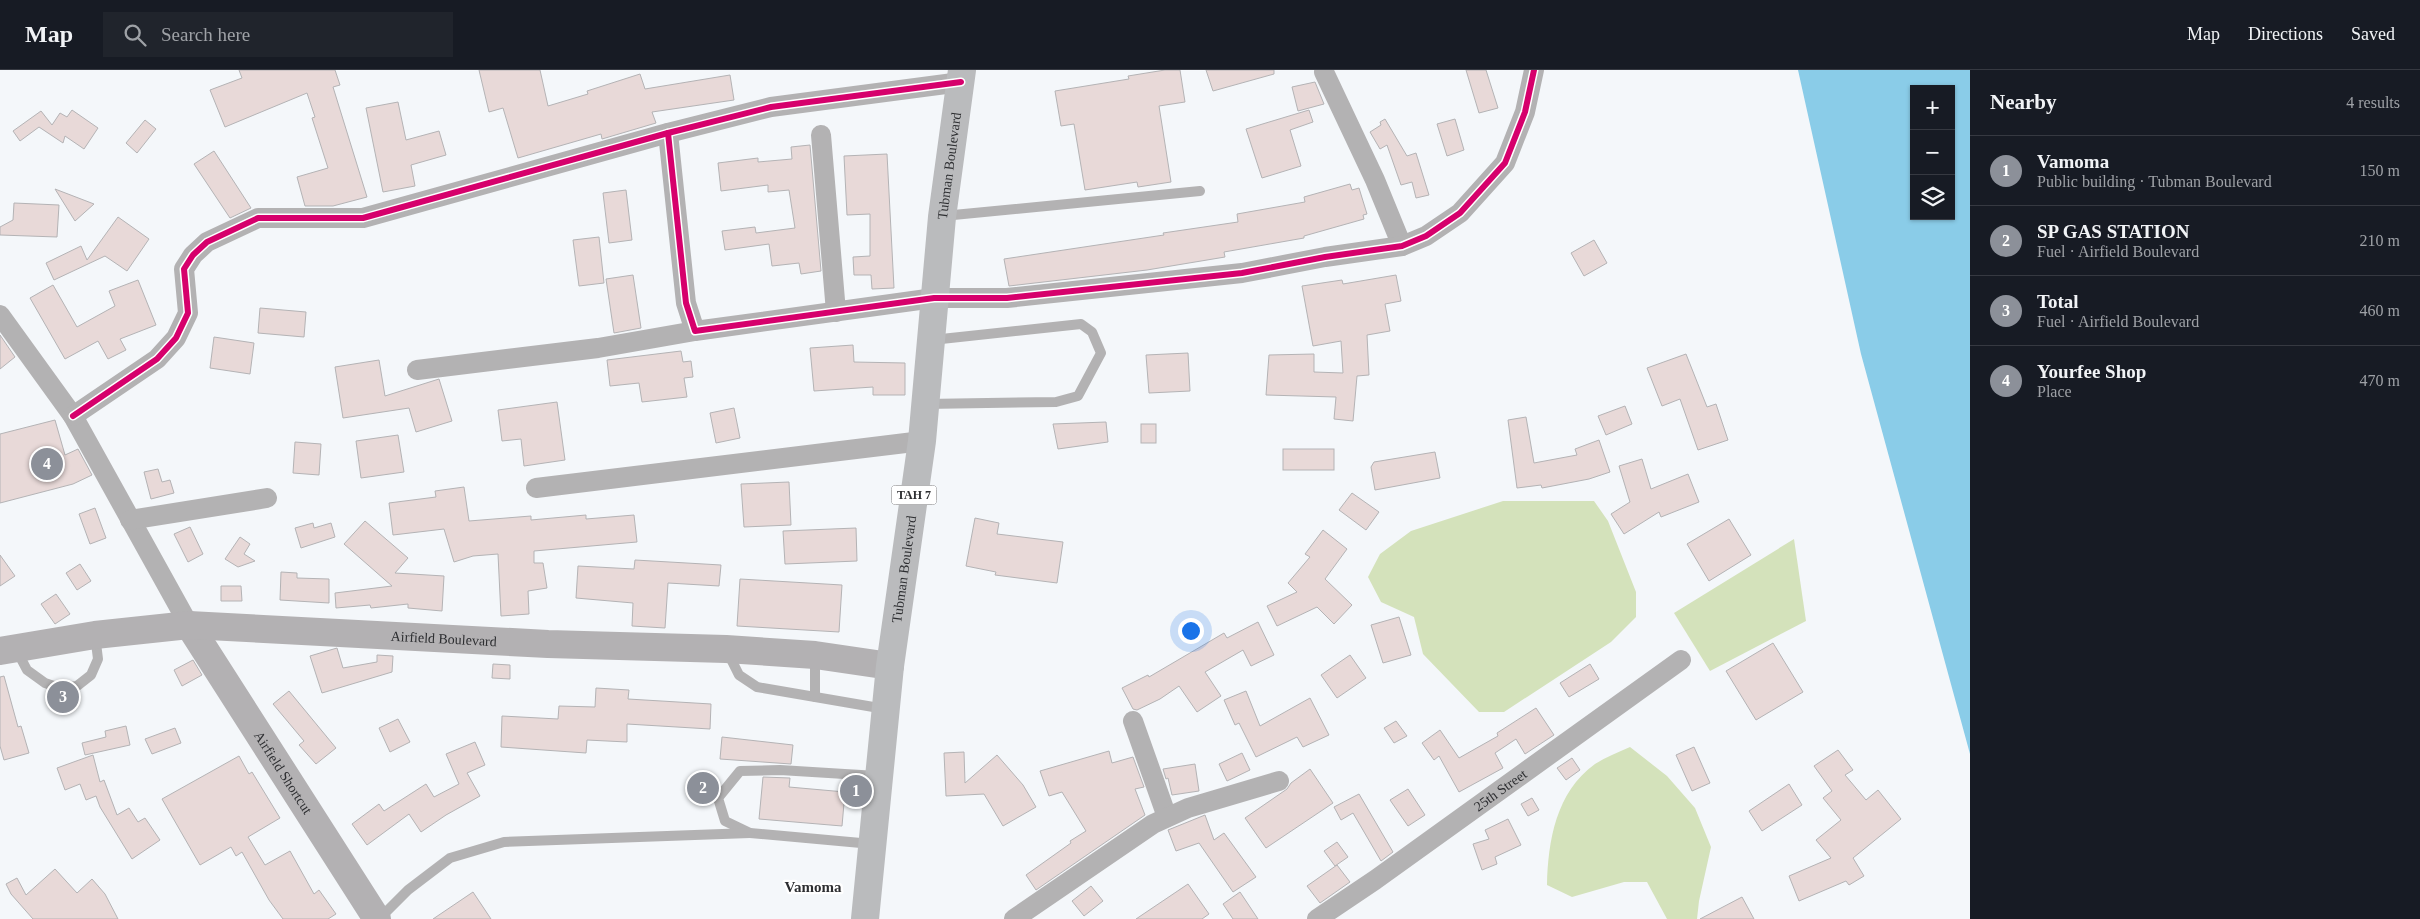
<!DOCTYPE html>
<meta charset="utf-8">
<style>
body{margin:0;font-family:Georgia,serif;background:#20242c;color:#f1f3f6}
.controls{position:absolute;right:15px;top:15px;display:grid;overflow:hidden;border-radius:0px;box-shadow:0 1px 4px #0004}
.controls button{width:45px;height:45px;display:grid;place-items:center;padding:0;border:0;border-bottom:1px solid #363941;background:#171b24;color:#f1f3f6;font:25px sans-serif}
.you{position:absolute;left:1190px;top:560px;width:18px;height:18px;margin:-12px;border:4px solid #fff;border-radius:50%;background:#1a73e8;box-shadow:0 0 0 8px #1a73e833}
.badge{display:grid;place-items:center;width:32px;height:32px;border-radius:50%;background:#8c9099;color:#fff;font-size:16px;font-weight:700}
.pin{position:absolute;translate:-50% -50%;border:2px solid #fff;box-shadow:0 1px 5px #0006}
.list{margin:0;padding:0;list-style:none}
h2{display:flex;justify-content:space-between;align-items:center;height:65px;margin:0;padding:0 20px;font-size:21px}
h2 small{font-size:16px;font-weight:400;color:#9ea1a6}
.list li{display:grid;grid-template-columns:32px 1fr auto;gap:15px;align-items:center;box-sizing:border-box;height:70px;padding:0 20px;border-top:1px solid #363941}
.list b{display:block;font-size:19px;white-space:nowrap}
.list p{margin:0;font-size:16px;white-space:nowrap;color:#9ea1a6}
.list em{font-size:16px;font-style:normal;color:#9ea1a6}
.icon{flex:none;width:28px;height:28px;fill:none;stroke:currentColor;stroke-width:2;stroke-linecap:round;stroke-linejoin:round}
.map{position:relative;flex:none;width:1970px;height:849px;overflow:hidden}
header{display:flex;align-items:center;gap:30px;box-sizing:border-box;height:70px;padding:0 25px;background:#171b24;border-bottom:1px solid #363941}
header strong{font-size:24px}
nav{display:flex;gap:28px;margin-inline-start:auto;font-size:18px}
.search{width:350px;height:45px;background:#20242c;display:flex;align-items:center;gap:12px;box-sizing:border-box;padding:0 18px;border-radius:0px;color:#9ea1a6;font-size:19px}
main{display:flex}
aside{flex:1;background:#171b24}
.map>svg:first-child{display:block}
.green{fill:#d4e2bb}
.water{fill:#8acce8;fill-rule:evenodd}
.building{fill:#e8d9d8;stroke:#b4b3b5}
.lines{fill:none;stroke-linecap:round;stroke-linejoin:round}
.lane{stroke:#b3b2b3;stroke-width:10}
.street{stroke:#b3b2b3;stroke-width:20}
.secondary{stroke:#b3b1b3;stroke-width:28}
.highway{stroke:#babbbd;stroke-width:28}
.cycleway-casing{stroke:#fff;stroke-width:9}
.cycleway{stroke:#d6006c;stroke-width:6}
.labels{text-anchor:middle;stroke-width:4.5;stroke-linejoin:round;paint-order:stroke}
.shield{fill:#fff;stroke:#6c6d6f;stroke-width:1}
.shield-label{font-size:12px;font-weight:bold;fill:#2d2e31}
.street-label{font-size:14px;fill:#2d2e31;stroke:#fff}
.neighbourhood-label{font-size:15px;font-weight:bold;fill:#2d2e31;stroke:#fff}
</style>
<header>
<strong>Map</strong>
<div class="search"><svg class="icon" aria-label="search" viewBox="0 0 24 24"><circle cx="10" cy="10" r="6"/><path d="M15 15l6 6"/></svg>Search here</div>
<nav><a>Map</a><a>Directions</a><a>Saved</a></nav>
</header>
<main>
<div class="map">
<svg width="1970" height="849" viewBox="0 0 1970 849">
<rect width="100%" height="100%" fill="#f4f7fa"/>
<!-- green -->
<g class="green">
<path d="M 1503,431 L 1594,431 L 1608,451 L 1636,522 L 1636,547 L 1611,572 L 1504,642 L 1479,642 L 1423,584 L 1414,547 L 1381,532 L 1368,507 L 1380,484 L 1411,461 Z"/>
<path d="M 1794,469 L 1806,551 L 1710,601 L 1674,543 Z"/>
<path d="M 1630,677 L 1667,706 L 1695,738 L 1711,777 L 1699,831 L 1697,849 L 1667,849 L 1647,812 L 1624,812 L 1572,827 L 1547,815 C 1548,771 1556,722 1595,694 C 1606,687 1619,682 1630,677 Z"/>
</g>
<!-- water -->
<path class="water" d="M 1798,0 L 1970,0 L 1970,684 L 1861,284 ZM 1914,19 L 1951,19 L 1951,146 L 1914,146 Z"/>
<!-- building -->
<g class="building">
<path d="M 239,0 L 335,0 L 340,15 L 333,17 L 367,127 L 333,136 L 305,136 L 297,107 L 328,98 L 312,48 L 315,47 L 307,23 L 225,57 L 210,20 L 242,8 Z"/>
<path d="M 479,0 L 540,0 L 548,36 L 588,24 L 587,21 L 640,4 L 645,19 L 730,5 L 734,30 L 652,42 L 656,53 L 602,69 L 601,64 L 518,88 L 503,38 L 489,42 Z"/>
<path d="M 1165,0 L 1180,0 L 1185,32 L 1159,36 L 1171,112 L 1138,117 L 1137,112 L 1085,120 L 1074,54 L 1061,56 L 1055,21 L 1129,9 L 1128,6 Z"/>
<path d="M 1206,0 L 1274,0 L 1274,4 L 1213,21 Z"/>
<path d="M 1466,0 L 1486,0 L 1498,38 L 1479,43 Z"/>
<path d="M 1315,12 L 1324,34 L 1298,41 L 1292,17 Z"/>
<path d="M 398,32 L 406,70 L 439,61 L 446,85 L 411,95 L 415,116 L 383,122 L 366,38 Z"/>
<path d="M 72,40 L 98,58 L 84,79 L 65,66 L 63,73 L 39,57 L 20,71 L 13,61 L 41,41 L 52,55 L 60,43 L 67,47 Z"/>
<path d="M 1309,40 L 1313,52 L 1290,60 L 1301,96 L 1262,108 L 1246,59 Z"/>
<path d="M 1385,49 L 1407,86 L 1416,83 L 1429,125 L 1416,128 L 1412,112 L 1401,115 L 1387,75 L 1380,79 L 1370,62 L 1381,55 L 1380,52 Z"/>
<path d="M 1455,49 L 1464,80 L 1447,86 L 1437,54 Z"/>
<path d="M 145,50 L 156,59 L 137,83 L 126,73 Z"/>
<path d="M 810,75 L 821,201 L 801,204 L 799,193 L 772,196 L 769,174 L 725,180 L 722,161 L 755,157 L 756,163 L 795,158 L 789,120 L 768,122 L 768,115 L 721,121 L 718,93 L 758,88 L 758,92 L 792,89 L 791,77 Z"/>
<path d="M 214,81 L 251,138 L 230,148 L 194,94 Z"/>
<path d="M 887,84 L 894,218 L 872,219 L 871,205 L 854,205 L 853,187 L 870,186 L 870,144 L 847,145 L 844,86 Z"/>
<path d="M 1350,114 L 1352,120 L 1359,118 L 1367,144 L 1363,145 L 1364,149 L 1304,166 L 1304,168 L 1224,182 L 1225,187 L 1147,200 L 1009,216 L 1004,189 L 1164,165 L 1163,163 L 1238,152 L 1237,144 L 1305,132 L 1304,127 Z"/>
<path d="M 55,119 L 94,134 L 75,151 Z"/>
<path d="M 626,120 L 632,170 L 609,173 L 603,123 Z"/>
<path d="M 14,133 L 59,135 L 57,167 L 0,165 L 0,157 L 13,150 Z"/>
<path d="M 118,147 L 149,169 L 127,201 L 105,186 L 54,210 L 46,193 L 81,176 L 87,190 Z"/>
<path d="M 599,167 L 604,213 L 579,216 L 573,170 Z"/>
<path d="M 1594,170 L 1607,193 L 1584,206 L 1571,183 Z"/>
<path d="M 633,205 L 641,258 L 614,263 L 606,209 Z"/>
<path d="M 1396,205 L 1401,231 L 1385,234 L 1390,261 L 1367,265 L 1369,305 L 1357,306 L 1353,351 L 1334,349 L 1336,327 L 1266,325 L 1269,285 L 1314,284 L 1314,302 L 1343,303 L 1341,271 L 1313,276 L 1302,216 L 1342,210 L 1343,214 Z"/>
<path d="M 138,210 L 156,255 L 120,269 L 126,280 L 108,289 L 98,271 L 65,289 L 30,228 L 53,215 L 77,257 L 115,236 L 109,221 Z"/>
<path d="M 260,238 L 306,242 L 304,267 L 258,263 Z"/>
<path d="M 0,265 L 15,287 L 0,299 Z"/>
<path d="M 214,267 L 254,273 L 250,304 L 210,298 Z"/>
<path d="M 853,275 L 854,292 L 905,293 L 905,325 L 873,325 L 873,317 L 814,321 L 810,278 Z"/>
<path d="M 681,281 L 683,292 L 691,291 L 693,307 L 684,308 L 687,327 L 642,332 L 639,313 L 610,316 L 607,290 Z"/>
<path d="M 1188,283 L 1190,321 L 1149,323 L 1146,285 Z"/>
<path d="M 1686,284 L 1707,337 L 1716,334 L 1728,370 L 1698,380 L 1680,329 L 1662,336 L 1647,298 Z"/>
<path d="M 379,290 L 385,326 L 439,309 L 452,351 L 416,362 L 409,338 L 343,348 L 335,297 Z"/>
<path d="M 557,332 L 565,390 L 524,396 L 521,369 L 502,371 L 498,340 Z"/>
<path d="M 1625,336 L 1632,354 L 1606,365 L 1598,346 Z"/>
<path d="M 734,338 L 740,368 L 716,373 L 710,343 Z"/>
<path d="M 1526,347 L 1534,393 L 1577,385 L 1575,379 L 1599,370 L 1610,402 L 1589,409 L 1542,418 L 1541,415 L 1517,418 L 1508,350 Z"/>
<path d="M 55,350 L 65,385 L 78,379 L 92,405 L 73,414 L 0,433 L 0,364 Z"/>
<path d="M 1106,352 L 1108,372 L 1058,379 L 1053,354 Z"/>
<rect x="1141" y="354" width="15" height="19"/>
<path d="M 398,365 L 404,402 L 361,408 L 356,371 Z"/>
<path d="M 295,372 L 321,374 L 319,405 L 293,403 Z"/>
<rect x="1283" y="379" width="51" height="21"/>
<path d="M 1435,382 L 1440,408 L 1375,420 L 1371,397 L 1374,392 Z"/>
<path d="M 1642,389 L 1651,419 L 1688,404 L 1699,432 L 1661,447 L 1659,442 L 1624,464 L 1611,444 L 1630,432 L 1619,396 Z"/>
<path d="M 158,399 L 162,412 L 170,410 L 174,423 L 151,429 L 144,402 Z"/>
<path d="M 789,412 L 791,455 L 744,457 L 741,414 Z"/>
<path d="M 464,417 L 469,451 L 531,446 L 531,450 L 586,445 L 586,449 L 634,445 L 637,472 L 534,481 L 534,493 L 543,493 L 547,518 L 528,521 L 529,544 L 501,546 L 498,484 L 473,486 L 454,492 L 444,459 L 393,465 L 389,433 L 436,427 L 435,421 Z"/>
<path d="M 1352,423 L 1379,442 L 1366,460 L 1339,440 Z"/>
<path d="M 95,438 L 106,468 L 90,474 L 79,444 Z"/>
<path d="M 975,448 L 999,453 L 997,464 L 1063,472 L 1057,513 L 995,505 L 996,502 L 966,496 Z"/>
<path d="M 1729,449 L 1751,485 L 1709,511 L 1687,474 Z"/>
<path d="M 365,451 L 408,488 L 395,503 L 444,506 L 442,541 L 408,538 L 408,534 L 371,538 L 370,535 L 336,538 L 335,523 L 392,516 L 344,474 Z"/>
<path d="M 313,453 L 314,458 L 331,453 L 335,467 L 301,478 L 295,458 Z"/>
<path d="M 190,457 L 203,484 L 188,492 L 174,464 Z"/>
<path d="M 856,458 L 857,491 L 785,494 L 783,461 Z"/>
<path d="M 1323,460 L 1347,479 L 1325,509 L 1352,535 L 1334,554 L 1317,537 L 1277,556 L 1267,536 L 1297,522 L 1288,513 L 1310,487 L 1305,484 Z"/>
<path d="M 240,467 L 250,474 L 244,484 L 255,491 L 238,497 L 225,489 Z"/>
<path d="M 0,485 L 15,506 L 0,516 Z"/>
<path d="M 635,490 L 721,495 L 719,516 L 668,513 L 665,558 L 632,556 L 633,533 L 576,528 L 578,496 L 634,499 Z"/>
<path d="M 80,494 L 91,511 L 77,520 L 66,503 Z"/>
<path d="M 281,502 L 297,503 L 297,508 L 329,509 L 329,533 L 280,530 Z"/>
<path d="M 740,509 L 842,515 L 839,562 L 737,556 Z"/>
<path d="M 221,516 L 241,516 L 242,531 L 221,531 Z"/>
<path d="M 56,524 L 70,544 L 55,554 L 41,534 Z"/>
<path d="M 1399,547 L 1411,585 L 1383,593 L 1371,555 Z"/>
<path d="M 1258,552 L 1274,585 L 1251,596 L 1243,580 L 1205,602 L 1221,626 L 1197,642 L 1179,616 L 1160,629 L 1137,640 L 1133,639 L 1122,618 L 1148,605 L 1149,607 L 1224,563 L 1227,568 Z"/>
<path d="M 1773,573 L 1803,622 L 1756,650 L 1726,601 Z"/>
<path d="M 337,578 L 343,598 L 377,592 L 377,585 L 393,586 L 392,602 L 322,623 L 310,586 Z"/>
<path d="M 1350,585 L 1366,608 L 1337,628 L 1321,605 Z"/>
<path d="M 193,590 L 202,605 L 182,616 L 174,600 Z"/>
<path d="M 493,594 L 510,595 L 510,609 L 492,608 Z"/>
<path d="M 1590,594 L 1599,609 L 1569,627 L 1560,613 Z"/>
<path d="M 4,606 L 18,657 L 21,656 L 29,683 L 4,690 L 0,676 L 0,607 Z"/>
<path d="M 596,618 L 629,620 L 628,629 L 711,634 L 710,659 L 627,654 L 627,672 L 587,670 L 586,683 L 501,677 L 502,646 L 558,649 L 559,636 L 595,637 Z"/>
<path d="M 289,621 L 336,678 L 316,694 L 299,675 L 304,671 L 273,634 Z"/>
<path d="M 1246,621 L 1260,656 L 1310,628 L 1329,665 L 1303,677 L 1297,667 L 1256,687 L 1239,653 L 1235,655 L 1224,630 Z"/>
<path d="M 1536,638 L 1554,665 L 1525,684 L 1516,669 L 1495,683 L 1503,698 L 1459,722 L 1439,686 L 1434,690 L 1422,673 L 1440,660 L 1459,688 L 1498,666 L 1497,663 Z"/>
<path d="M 398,649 L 410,672 L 390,682 L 379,658 Z"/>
<path d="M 1396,651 L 1407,666 L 1394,673 L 1384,658 Z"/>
<path d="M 126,656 L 130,675 L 85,685 L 82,673 L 106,667 L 105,661 Z"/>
<path d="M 175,658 L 181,673 L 152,684 L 145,669 Z"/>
<path d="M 722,667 L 793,675 L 791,694 L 720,689 Z"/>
<path d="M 475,672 L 485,695 L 467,703 L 480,726 L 446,745 L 421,762 L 409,744 L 367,775 L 352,754 L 379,734 L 384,741 L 426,714 L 434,727 L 459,714 L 446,684 Z"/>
<path d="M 1694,677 L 1710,713 L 1692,721 L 1676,685 Z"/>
<path d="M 1838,680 L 1853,700 L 1845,705 L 1866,730 L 1878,720 L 1901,749 L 1853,788 L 1864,806 L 1849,815 L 1846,811 L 1799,831 L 1789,806 L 1831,788 L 1816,770 L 1841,750 L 1823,728 L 1832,721 L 1814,696 Z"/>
<path d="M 1109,681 L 1112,693 L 1133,687 L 1144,717 L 1135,719 L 1145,745 L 1036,820 L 1026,805 L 1071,773 L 1070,771 L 1086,761 L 1062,722 L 1049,726 L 1040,701 Z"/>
<path d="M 964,682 L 965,713 L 997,685 L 1023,715 L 1036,737 L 1003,756 L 984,724 L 946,726 L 944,683 Z"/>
<path d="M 1242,683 L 1250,700 L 1227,711 L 1219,694 Z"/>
<path d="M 93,685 L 100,712 L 104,710 L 117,745 L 129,738 L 138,752 L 145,748 L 160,770 L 132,789 L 100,737 L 96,726 L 86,730 L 80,714 L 65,720 L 57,698 Z"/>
<path d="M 239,686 L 249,704 L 252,702 L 280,748 L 248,767 L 265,795 L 290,781 L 314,824 L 319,820 L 336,844 L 328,849 L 283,849 L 269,830 L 242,782 L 236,786 L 231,777 L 200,795 L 162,729 Z"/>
<path d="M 1572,688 L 1580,700 L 1566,710 L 1557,698 Z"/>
<path d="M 1195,694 L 1199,721 L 1172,725 L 1168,708 L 1166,709 L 1163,699 Z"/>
<path d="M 1310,699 L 1333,733 L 1266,778 L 1245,748 L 1287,719 L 1291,713 Z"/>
<path d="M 763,707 L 790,708 L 789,717 L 845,722 L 842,756 L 759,749 Z"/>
<path d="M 1789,714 L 1802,735 L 1762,761 L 1749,741 Z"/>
<path d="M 1408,719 L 1425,745 L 1408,756 L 1390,730 Z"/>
<path d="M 1359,724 L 1393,782 L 1381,791 L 1353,743 L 1341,750 L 1334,737 Z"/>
<path d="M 1532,728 L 1539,740 L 1528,746 L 1521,734 Z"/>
<path d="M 1205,745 L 1214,770 L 1224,763 L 1256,807 L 1233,822 L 1199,773 L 1176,781 L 1168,760 Z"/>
<path d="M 1508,749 L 1521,775 L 1495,787 L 1497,794 L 1482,800 L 1473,774 L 1489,769 L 1485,760 Z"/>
<path d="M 1337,772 L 1348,787 L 1335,796 L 1324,781 Z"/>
<path d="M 1337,795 L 1350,812 L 1320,833 L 1307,816 Z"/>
<path d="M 55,799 L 77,823 L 92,809 L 105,824 L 118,849 L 33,849 L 11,824 L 6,814 L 17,808 L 26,825 Z"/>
<path d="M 1188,814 L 1209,844 L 1202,849 L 1136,849 Z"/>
<path d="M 1091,816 L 1103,831 L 1084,846 L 1072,831 Z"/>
<path d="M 473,822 L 491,849 L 433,849 Z"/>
<path d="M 1240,822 L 1258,849 L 1233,849 L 1223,834 Z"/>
<path d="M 1742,827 L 1754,849 L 1700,849 Z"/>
</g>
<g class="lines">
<!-- lane -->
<g class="lane">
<path d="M 943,146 L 1200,121"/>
<path d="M 925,334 L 1056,332 L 1078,326 L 1101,283 L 1092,262 L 1081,254 L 932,270"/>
<path d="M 16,579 L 27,600 L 45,613 L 60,618 L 77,616 L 91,605 L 98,589 L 95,565"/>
<path d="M 728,583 L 739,605 L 757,617 L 885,639"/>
<path d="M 815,627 L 815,586"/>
<path d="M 872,774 L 750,763 L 725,751 L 718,728 L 740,701 L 780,700 L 877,706"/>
<path d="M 379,849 L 408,820 L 450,788 L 504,772 L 750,763"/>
</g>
<!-- street -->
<g class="street">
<path d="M 1324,2 L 1375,110 L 1402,176"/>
<path d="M 668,63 L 686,233 L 695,261 L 934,228 L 1007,228 L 1242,203 L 1325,187 L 1402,176 L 1426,166 L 1460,143 L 1505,93 L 1525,42 L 1534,0"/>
<path d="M 821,65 L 836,242"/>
<path d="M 0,245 L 73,346 L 189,555"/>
<path d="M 417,300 L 598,278 L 695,261"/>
<path d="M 73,346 L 157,289 L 176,268 L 188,243 L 184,199 L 193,185 L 207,172 L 258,148 L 363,148 L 668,63 L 771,37 L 961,12"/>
<path d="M 536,418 L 922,371"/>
<path d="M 130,450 L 267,428"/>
<path d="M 1133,651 L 1167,747"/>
<path d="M 1014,849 L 1153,754 L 1188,738 L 1279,711"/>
<path id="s1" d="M 1317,849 L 1375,810 L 1681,590"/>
</g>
<!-- secondary -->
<g class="secondary">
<path id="s2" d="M 189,555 L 377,849"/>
<path id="s3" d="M 0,581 L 95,565 L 189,555 L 548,574 L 726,579 L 815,585 L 890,596"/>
</g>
<!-- highway -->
<path class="highway" id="s4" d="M 865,849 L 890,596 L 922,371 L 942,147 L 962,0"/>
<!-- cycleway casing -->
<g class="cycleway-casing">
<g id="cycleway">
<path d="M 668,63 L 686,233 L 695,261 L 934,228 L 1007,228 L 1242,203 L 1325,187 L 1402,176 L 1426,166 L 1460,143 L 1505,93 L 1525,42 L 1534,0"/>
<path d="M 73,346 L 157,289 L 176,268 L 188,243 L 184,199 L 193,185 L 207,172 L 258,148 L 363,148 L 668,63 L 771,37 L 961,12"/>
</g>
</g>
<!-- cycleway -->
<use href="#cycleway" class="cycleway"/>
</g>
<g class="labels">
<!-- shield labels -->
<rect class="shield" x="891.5" y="415.5" width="45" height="19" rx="4"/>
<g class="shield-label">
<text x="914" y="429">TAH 7</text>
</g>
<!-- street labels -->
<g class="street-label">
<text dy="5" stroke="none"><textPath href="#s4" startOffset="758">Tubman Boulevard</textPath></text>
<text dy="5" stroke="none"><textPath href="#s4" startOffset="352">Tubman Boulevard</textPath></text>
<text dy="5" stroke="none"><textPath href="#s3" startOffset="446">Airfield Boulevard</textPath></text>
<text dy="5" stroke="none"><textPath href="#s2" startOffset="175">Airfield Shortcut</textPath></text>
<text dy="5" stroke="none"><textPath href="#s1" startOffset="224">25th Street</textPath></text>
</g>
<!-- neighbourhood labels -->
<g class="neighbourhood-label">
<text x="813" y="822">Vamoma</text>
</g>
</g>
</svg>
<div class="controls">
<button>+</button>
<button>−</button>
<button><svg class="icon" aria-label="layers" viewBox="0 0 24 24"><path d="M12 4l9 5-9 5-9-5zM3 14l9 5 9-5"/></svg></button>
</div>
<div class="you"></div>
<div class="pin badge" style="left:856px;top:721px">1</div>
<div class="pin badge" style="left:703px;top:718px">2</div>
<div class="pin badge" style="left:63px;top:627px">3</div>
<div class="pin badge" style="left:47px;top:394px">4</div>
</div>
<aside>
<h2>Nearby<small>4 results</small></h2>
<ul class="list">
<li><span class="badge">1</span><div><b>Vamoma</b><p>Public building · Tubman Boulevard</p></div><em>150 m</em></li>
<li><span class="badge">2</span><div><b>SP GAS STATION</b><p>Fuel · Airfield Boulevard</p></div><em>210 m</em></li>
<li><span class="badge">3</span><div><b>Total</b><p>Fuel · Airfield Boulevard</p></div><em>460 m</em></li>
<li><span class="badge">4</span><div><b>Yourfee Shop</b><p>Place</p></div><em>470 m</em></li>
</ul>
</aside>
</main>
